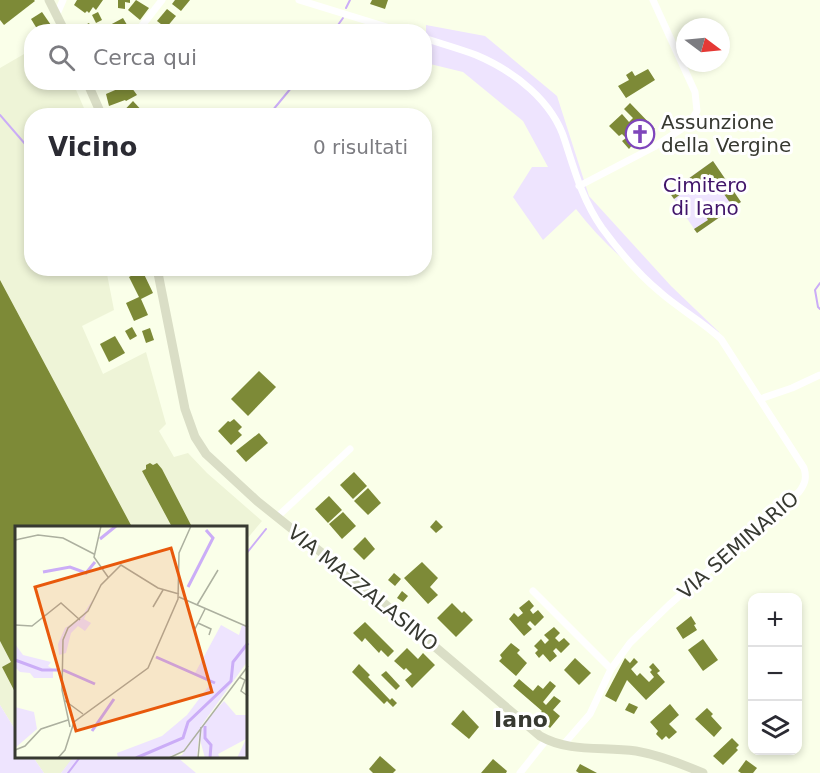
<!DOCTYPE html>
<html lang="it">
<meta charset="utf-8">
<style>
body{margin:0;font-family:"DejaVu Sans",sans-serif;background:#f7f7f7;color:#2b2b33}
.controls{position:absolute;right:18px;bottom:18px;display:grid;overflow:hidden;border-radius:12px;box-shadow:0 3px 9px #0003}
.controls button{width:54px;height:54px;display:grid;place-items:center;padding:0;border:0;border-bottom:2px solid #e1e1e2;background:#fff;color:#2b2b33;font:30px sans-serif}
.compass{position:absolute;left:676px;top:18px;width:54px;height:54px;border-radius:50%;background:#fff;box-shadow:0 3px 9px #0003;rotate:106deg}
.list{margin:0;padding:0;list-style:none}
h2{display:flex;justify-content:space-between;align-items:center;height:78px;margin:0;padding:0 24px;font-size:26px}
h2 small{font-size:20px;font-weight:400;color:#7c7c81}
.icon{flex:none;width:33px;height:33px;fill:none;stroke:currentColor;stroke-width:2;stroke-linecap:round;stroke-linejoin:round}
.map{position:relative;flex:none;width:820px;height:773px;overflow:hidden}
.search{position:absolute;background:#fff;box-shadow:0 3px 9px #0003;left:24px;top:24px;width:408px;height:66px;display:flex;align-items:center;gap:15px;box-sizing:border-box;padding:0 21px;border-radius:24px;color:#7c7c81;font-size:22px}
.panel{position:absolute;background:#fff;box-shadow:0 3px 9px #0003;left:24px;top:108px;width:408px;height:168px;border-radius:24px}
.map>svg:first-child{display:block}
.built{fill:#eef4d7}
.green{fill:#eee4fe}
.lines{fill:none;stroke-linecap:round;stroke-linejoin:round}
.stream{stroke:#cbadf7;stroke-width:2}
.building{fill:#7d8a37}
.minor{stroke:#fff;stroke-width:7}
.secondary{stroke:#dadec6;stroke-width:9}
.labels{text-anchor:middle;stroke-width:6;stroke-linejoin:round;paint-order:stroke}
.poi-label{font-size:20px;fill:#373931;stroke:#fff;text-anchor:start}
.park-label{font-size:20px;fill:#41156a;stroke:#fff}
.street-label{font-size:20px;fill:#373931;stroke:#fff}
.quarter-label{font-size:22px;font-weight:bold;fill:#373931;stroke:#fff}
.inset-river{fill:none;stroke:#cbadf7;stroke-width:3}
.inset-road{fill:none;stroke:#acb09f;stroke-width:1.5}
.view{fill:#e8590c;fill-opacity:0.15;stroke:#e8590c;stroke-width:3}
.inset-edge{fill:none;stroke:#373931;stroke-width:3}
</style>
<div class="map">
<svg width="820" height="773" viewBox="0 0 820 773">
<rect width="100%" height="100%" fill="#faffe9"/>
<!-- built -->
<g class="built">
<path d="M 31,50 L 32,82 L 73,83 L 87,115 L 32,116 L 32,268 L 106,269 L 114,310 L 82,326 L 103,374 L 146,352 L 166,424 L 159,431 L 174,457 L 188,453 L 207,473 L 262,521 L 246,540 L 246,527 L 16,527 L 16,731 L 0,705 L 0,68 Z"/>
<path d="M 33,757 L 74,757 L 61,773 L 44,773 Z"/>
</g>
<!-- green -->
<g class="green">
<path d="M 426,25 L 485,36 L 557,96 L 589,196 L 671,286 L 719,332 L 717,334 C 669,297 613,258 576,209 L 543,240 L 513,197 L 532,167 L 548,167 L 523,121 L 463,72 L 426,63 Z"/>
<path d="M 713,161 L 741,202 L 697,233 L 669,192 Z"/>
<path d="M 0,705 L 16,731 L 16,756 L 33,757 L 44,773 L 0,773 Z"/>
<path d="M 74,756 L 177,757 L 196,773 L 61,773 Z"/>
</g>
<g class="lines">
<!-- stream -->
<g class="stream">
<path d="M 346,8 L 350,0"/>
<path d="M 333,32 L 343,18"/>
<path d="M 0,115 L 32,152"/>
<path d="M 268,116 L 296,82"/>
<path d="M 820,283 L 815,290 L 818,307 L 820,309"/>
<path d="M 246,554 L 266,529"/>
<path d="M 68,773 L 81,756"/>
</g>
</g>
<!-- building -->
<g class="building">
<path d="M 0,0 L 34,0 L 35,1 L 4,25 L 0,20 Z"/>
<path d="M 77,0 L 103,0 L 96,10 L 93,7 L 89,13 L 87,11 L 85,13 L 74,5 Z"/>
<path d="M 118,0 L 130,0 L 130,3 L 125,2 L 125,9 L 118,8 Z"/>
<path d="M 136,0 L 149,8 L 140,20 L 128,10 Z"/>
<path d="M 175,0 L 190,0 L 181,11 L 172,4 Z"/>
<path d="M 372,0 L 388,0 L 385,9 L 370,4 Z"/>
<path d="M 167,9 L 176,16 L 166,28 L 157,21 Z"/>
<path d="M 42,12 L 53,28 L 49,32 L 39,32 L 31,19 Z"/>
<path d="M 98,12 L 102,20 L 96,23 L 92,15 Z"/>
<path d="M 123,18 L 130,30 L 113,32 L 110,25 Z"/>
<path d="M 89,23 L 91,27 L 95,25 L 98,32 L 78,32 L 77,29 Z"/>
<path d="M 648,69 L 655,80 L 626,98 L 618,86 L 629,80 L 626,75 L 632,71 L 635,76 Z"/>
<path d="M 129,84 L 137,95 L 126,101 L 125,100 L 109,106 L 106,94 Z"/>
<path d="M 133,101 L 144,113 L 142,116 L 119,116 Z"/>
<path d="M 630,103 L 655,129 L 636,147 L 633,144 L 629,149 L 622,141 L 626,138 L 622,134 L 619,136 L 609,126 L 622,114 L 629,122 L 633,118 L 624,109 Z"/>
<path d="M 713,161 L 741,202 L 733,207 L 710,174 L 692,186 L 688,179 Z"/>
<path d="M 684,181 L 689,188 L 674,199 L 669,192 Z"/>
<path d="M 727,205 L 730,210 L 697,233 L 694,229 L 708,220 L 706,217 L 712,213 L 713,215 Z"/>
<path d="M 142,270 L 153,293 L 141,299 L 148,315 L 134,321 L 126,303 L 139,297 L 129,277 Z"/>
<path d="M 0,280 L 132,527 L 16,527 L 16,694 L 2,667 L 11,662 L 0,641 Z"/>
<path d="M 132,327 L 137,336 L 130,340 L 125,331 Z"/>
<path d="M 150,328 L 154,340 L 146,343 L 142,331 Z"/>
<path d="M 115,336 L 125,353 L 109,362 L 100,344 Z"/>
<path d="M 259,371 L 276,387 L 248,416 L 231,399 Z"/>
<path d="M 234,419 L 242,427 L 238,431 L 242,435 L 231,445 L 218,431 L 228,421 L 230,422 Z"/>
<path d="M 259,433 L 268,443 L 246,462 L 236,451 Z"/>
<path d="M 150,463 L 153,465 L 157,463 L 162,469 L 192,527 L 172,527 L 142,471 L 146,469 L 146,465 Z"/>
<path d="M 354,472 L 367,486 L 353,499 L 340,485 Z"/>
<path d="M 368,488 L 381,503 L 368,515 L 354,501 Z"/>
<path d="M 329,496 L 342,510 L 328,523 L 315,509 Z"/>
<path d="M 343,512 L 356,526 L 342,539 L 329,524 Z"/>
<path d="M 436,520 L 443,527 L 436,533 L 430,527 Z"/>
<path d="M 365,537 L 375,549 L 364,560 L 353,549 Z"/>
<path d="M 422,562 L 438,578 L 430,587 L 438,595 L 428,604 L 404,578 Z"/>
<path d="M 394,573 L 401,579 L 395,586 L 388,580 Z"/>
<path d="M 402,591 L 408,596 L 403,602 L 397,598 Z"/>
<path d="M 529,600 L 534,606 L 530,610 L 533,614 L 538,610 L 544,617 L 535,626 L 530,621 L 527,624 L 532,629 L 524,636 L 509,619 L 514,613 L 518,617 L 523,613 L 519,608 Z"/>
<path d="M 452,603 L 462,613 L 464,611 L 473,620 L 456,637 L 437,618 Z"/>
<path d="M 691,616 L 696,624 L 694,625 L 697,630 L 683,639 L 676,628 Z"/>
<path d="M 365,622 L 394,651 L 388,657 L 381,650 L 379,653 L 365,638 L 362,642 L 353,633 Z"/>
<path d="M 554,627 L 560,633 L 555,638 L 559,642 L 564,638 L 570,644 L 561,653 L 556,648 L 553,651 L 557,656 L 550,662 L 543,654 L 539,658 L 535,653 L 538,650 L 534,646 L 541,639 L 545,644 L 549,640 L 544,635 Z"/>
<path d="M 703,639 L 718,660 L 703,671 L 688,650 Z"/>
<path d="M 511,643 L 520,650 L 517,653 L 527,663 L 516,676 L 499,661 L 502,658 L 500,655 Z"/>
<path d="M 407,648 L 418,659 L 423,653 L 435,665 L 412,688 L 405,680 L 412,674 L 406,668 L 404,670 L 394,661 Z"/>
<path d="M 575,658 L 591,673 L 579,685 L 564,670 Z"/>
<path d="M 625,658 L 630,663 L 634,658 L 638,662 L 631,669 L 637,676 L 640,673 L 649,682 L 654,677 L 650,672 L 652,670 L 649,667 L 653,663 L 660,671 L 657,673 L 665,682 L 646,700 L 627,680 L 616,702 L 605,696 Z"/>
<path d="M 359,664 L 370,675 L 368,677 L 390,700 L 392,698 L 397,703 L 393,707 L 387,701 L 384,704 L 352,672 Z"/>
<path d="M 386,671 L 400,686 L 396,690 L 381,675 Z"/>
<path d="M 519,679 L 533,691 L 538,685 L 543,689 L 550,681 L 556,686 L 543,702 L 546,705 L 554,696 L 561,701 L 553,710 L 560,716 L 550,728 L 537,716 L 542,711 L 513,686 Z"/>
<path d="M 629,703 L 638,707 L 634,714 L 625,710 Z"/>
<path d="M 670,704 L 679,715 L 669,724 L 677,732 L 669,739 L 666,736 L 662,740 L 656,734 L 658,731 L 650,722 Z"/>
<path d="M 707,708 L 713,714 L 711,716 L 722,728 L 714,737 L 695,719 Z"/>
<path d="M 463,710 L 479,727 L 469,739 L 451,724 Z"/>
<path d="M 732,738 L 739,745 L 736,748 L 738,750 L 723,765 L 713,756 Z"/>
<path d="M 380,756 L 396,770 L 393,773 L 373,773 L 369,769 Z"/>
<path d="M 493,759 L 507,771 L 506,773 L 481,773 Z"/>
<path d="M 746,760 L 757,768 L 753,773 L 741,773 L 738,771 Z"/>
<path d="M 580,764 L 597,773 L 579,773 L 576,771 Z"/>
</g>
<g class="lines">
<!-- minor -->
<g class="minor">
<path d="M 299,0 L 403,32"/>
<path d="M 57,14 L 63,0"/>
<path d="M 137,32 L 162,0"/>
<path d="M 424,38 C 442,44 460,49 476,55 C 514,71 553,101 565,141 C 575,172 583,201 602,228 C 619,251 638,274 660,292 C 679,309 702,321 721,339 L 804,468 C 807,478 805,484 799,492 L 669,605 L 630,643 L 611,669 L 590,714 L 563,745"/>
<path d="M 579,186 L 654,147 L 689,124 L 697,111 L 695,92 L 653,0"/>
<path d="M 760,399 L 792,388 L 820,375"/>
<path d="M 277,517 L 350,449"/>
<path d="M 533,591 L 611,669"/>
<path d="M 520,773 L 547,739"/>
</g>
<!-- secondary -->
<g class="secondary">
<path d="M 49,0 L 65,32"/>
<path d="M 87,82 L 102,116"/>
<path d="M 157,268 L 185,409 L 195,437 L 206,454 L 257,501 L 367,589 L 540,736 C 570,753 603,746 636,751 C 659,755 682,764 703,773"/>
</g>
</g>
<!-- icons -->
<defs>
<g id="church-ring" transform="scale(1.5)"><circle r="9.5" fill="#fff" stroke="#7e45bb" stroke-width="1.5"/><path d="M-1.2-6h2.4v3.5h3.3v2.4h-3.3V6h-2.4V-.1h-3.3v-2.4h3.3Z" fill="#7e45bb"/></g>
</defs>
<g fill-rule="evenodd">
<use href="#church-ring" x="640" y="134"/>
</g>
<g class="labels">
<!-- poi labels -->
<g class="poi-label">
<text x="661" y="129">Assunzione<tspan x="661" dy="23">della Vergine</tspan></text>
</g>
<!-- park labels -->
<g class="park-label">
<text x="705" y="192">Cimitero<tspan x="705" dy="23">di Iano</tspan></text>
</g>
<!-- street labels -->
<g class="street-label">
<text transform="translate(738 545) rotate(-41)" y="7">VIA SEMINARIO</text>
<text transform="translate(363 588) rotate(39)" y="7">VIA MAZZALASINO</text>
</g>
<!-- quarter labels -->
<g class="quarter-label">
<text x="521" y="727">Iano</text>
</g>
</g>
<!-- overview -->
<g transform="translate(15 526)">
<rect width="232" height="232" fill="#faffe9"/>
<path d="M 78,73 L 69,93 L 76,97 L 70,105 L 63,100 L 56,107 L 51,127 L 44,129 L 43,118 L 50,102 L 66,92 ZM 206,99 L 224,109 L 227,99 L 232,101 L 232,136 L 168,225 L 151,232 L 103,232 L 102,227 L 147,210 L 172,189 L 196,157 L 179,149 ZM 0,118 L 8,129 L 36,136 L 33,140 L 38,143 L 38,152 L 19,152 L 15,147 L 5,146 L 0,141 ZM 209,175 L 221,189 L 232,189 L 232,230 L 222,232 L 231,213 L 203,228 L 205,232 L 190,232 L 184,210 L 182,232 L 158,232 L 167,229 L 179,208 ZM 0,181 L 19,186 L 22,203 L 0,222 Z" fill="#eee4fe"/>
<path class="inset-river" d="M 85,13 L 101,0M 28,46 L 55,41 L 71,47 L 80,36M 173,61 L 198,12 L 191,4M 141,131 L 200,157M 0,134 L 27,144 L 45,144M 48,144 L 80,158M 190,200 L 190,212 L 196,219 L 195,232M 77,205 L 99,173M 121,232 L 168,212 L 173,196 L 216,155 L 218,136 L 233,117"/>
<path class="inset-road" d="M 86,0 L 79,31 L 93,51M 0,14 L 23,9 L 48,12 L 79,28M 164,71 L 233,101M 182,79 L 203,44M 138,81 L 148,64M 183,97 L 196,103 L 194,109M 0,99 L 17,100 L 46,77 L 65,94M 180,103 L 190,83M 224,151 L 230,154 L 226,165 L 233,170M 49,174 L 68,188M 55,201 L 47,164 L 48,114 L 53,102 L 73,85 L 86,59 L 106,39 L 143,62 L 164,68M 0,224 L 10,220 L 26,203 L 53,194M 43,232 L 50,224 L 59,196 L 133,142 L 163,73 L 164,27 L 176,0M 154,232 L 169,225 L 233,140M 183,232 L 186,201"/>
<path class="view" d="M 156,22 L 197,166 L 61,205 L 20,61 Z"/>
<rect width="232" height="232" class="inset-edge"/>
</g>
</svg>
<div class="controls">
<button>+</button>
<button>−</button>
<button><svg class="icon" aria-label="layers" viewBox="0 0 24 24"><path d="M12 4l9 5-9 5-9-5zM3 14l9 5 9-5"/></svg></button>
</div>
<svg class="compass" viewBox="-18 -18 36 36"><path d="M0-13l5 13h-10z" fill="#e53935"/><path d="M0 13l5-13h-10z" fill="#7c7c81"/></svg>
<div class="search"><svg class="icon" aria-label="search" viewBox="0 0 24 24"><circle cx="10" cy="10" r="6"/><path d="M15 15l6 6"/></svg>Cerca qui</div>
<section class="panel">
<h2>Vicino<small>0 risultati</small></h2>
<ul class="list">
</ul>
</section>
</div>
